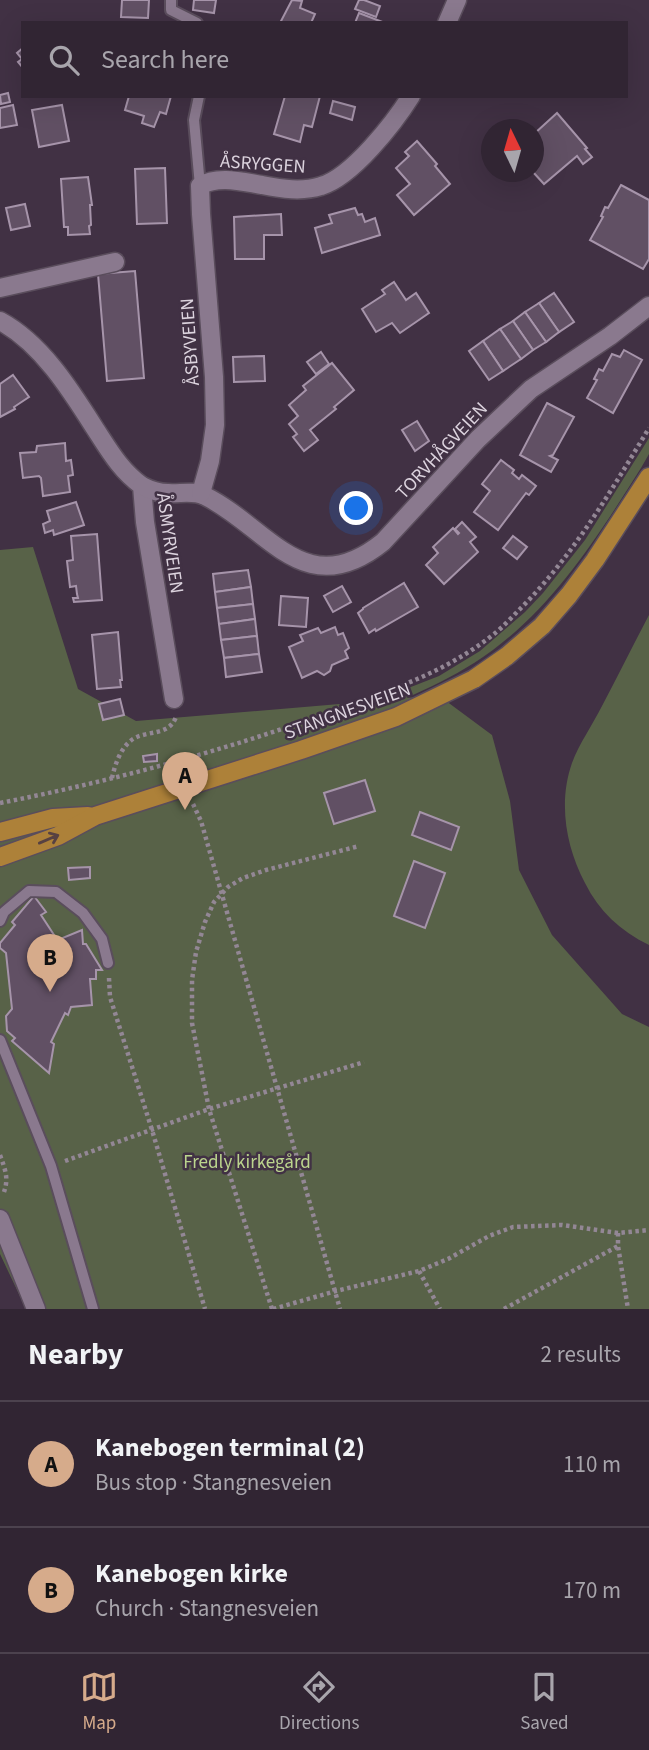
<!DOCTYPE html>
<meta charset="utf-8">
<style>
body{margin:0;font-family:"Source Sans 3",sans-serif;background:#3d313f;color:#f1f3f6}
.compass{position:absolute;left:481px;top:119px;width:63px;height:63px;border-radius:50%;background:#312533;box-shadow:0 7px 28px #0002;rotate:355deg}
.you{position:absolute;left:357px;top:509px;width:24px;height:24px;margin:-18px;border:5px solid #fff;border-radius:50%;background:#1a73e8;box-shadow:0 0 0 10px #1a73e833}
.badge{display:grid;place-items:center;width:46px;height:46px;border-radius:50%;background:#d6ab8b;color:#111;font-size:23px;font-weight:700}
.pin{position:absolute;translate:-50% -58px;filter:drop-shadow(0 2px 4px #0008)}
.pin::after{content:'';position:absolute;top:37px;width:24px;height:21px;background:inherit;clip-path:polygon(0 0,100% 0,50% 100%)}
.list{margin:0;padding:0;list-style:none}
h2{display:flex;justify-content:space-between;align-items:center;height:91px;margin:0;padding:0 28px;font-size:30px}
h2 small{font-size:23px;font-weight:400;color:#a8a5ac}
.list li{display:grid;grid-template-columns:46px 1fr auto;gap:21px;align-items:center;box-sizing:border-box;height:126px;padding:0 28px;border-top:2px solid #4c424e}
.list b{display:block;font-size:26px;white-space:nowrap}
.list p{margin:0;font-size:23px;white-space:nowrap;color:#a8a5ac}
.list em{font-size:23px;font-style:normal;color:#a8a5ac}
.icon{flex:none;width:38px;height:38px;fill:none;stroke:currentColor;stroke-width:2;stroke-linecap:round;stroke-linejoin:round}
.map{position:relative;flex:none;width:649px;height:1309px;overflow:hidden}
.search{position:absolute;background:#312533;box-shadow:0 7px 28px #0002;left:21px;right:21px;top:21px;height:77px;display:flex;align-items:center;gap:18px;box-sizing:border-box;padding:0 24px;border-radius:0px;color:#a8a5ac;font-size:26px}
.sheet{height:343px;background:#312533}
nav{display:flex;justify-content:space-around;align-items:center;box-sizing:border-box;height:98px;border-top:2px solid #4c424e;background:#312533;font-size:19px;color:#a8a5ac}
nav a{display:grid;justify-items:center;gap:4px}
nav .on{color:#d6ab8b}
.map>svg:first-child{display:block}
.green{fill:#586248}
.building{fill:#615064;stroke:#a694aa;stroke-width:2}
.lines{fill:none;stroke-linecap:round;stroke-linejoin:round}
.service-casing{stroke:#5a4d5c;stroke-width:14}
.minor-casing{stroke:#5a4d5c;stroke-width:21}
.primary-casing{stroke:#5a4d5c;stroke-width:21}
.path{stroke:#938795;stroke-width:4.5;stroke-dasharray:3.5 3.5;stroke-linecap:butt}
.service{stroke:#8a798e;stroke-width:10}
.minor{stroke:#8a798e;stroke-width:18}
.primary{stroke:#ad8139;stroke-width:18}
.oneway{stroke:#574142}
.labels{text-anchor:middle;stroke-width:5;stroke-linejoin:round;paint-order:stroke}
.street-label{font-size:19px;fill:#dcd3de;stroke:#413144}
.park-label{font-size:19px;fill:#bbd48d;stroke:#413144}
</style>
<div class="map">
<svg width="649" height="1309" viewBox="0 0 649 1309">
<rect width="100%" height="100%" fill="#413144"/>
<!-- green -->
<g class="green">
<path d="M 649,438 L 649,454 L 641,468 C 595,541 548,616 474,663 C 452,677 429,688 406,698 L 438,695 L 492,735 L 510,801 L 519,870 L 552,935 L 622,1014 L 649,1027 L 649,1309 L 26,1309 L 0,1254 L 0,550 L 33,547 L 78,689 L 136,721 L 375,701 L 439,676 L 480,651 L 525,612 L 543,593 L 585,540 Z"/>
<path d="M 649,615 L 649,945 C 620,931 599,911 585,883 C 566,847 558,803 572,763 C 579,744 593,724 602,706 C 618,676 633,645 649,615 Z"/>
</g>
<!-- building -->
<g class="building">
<path d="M 122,0 L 149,0 L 148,18 L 121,17 Z"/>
<path d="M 194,0 L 216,0 L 214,13 L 193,10 Z"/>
<path d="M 292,0 L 302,1 L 300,8 L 315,14 L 311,23 L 280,23 Z"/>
<path d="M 359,0 L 364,0 L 380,6 L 376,17 L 355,9 Z"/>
<path d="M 359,13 L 385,23 L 355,23 Z"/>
<path d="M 23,48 L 23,68 L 18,62 L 22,59 L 17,53 Z"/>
<path d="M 8,93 L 10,102 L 1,104 L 0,95 Z"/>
<path d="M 129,96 L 171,96 L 166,114 L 160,112 L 154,127 L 142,123 L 144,116 L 125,110 Z"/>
<path d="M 285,96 L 320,96 L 312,127 L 304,125 L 300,142 L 274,134 Z"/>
<path d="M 333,101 L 355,107 L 352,120 L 330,113 Z"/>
<path d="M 13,105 L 17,125 L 0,128 L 0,108 Z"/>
<path d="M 62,105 L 69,141 L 39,147 L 32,110 Z"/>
<path d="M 557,113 L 587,148 L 585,149 L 592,157 L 583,164 L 577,156 L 544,184 L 533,172 L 534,134 Z"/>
<path d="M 417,141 L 437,164 L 435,166 L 450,184 L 414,215 L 397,195 L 410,184 L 396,168 L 409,156 L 405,152 Z"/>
<path d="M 165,168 L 167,223 L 137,224 L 135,169 Z"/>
<path d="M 88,177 L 92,205 L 90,205 L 91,225 L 89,226 L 90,234 L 68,235 L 68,227 L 64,227 L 61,179 Z"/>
<path d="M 621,185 L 649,200 L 649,259 L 643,269 L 590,240 L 603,217 L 601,216 L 605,207 L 608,208 Z"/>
<path d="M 25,204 L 30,226 L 11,230 L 6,208 Z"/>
<path d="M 355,208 L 358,215 L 362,214 L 365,222 L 375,218 L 380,235 L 322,253 L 315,228 L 332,223 L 329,215 Z"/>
<path d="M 281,214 L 282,235 L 264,235 L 264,259 L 235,259 L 234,217 Z"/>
<path d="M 135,271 L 144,378 L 107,381 L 98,274 Z"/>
<path d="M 394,282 L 406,300 L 416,293 L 429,313 L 400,333 L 392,323 L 376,332 L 362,309 L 385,294 L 382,290 Z"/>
<path d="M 554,293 L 574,322 L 559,332 L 539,303 Z"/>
<path d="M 539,303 L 559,332 L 546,342 L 525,312 Z"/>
<path d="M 525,312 L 546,342 L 533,350 L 513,321 Z"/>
<path d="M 513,321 L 533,350 L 521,359 L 500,329 Z"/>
<path d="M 500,329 L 521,359 L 503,371 L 483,341 Z"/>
<path d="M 483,341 L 503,371 L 489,380 L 469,351 Z"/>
<path d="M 624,350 L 642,360 L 613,413 L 587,398 L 597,380 L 594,379 L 599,369 L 603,371 L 612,354 L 620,357 Z"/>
<path d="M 321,352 L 329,364 L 316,374 L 307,362 Z"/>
<path d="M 264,356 L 265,381 L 234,382 L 233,357 Z"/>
<path d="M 332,363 L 354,390 L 334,407 L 336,409 L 310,430 L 318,440 L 304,451 L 293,437 L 297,434 L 289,424 L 298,416 L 289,405 L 306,390 L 303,386 Z"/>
<path d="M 13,375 L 29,397 L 14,407 L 15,409 L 0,417 L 0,384 Z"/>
<path d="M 547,403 L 574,417 L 553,455 L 550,456 L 558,460 L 551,472 L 520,455 Z"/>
<path d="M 417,421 L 429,441 L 415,451 L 402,430 Z"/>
<path d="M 65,443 L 66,461 L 71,460 L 73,475 L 68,476 L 70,492 L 43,496 L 41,478 L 39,476 L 23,478 L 20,453 L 36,452 L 37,446 Z"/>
<path d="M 501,460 L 514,470 L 512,473 L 519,479 L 522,475 L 536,486 L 529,495 L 526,493 L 498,530 L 474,512 L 490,491 L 482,484 Z"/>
<path d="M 76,502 L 84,525 L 54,535 L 53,530 L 45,533 L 43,524 L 50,521 L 47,511 Z"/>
<path d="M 462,522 L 476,537 L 470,542 L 478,552 L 444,584 L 426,565 L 438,553 L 433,547 L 453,528 L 458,534 L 459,533 L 455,529 Z"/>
<path d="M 97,534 L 102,600 L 74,602 L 73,598 L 78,598 L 77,594 L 76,586 L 70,587 L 67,561 L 73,560 L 71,536 Z"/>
<path d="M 513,536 L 527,547 L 517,559 L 503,548 Z"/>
<path d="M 248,570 L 251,587 L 215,592 L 213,574 Z"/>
<path d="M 404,583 L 418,607 L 376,631 L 375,629 L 369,633 L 358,613 L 363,609 L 363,608 Z"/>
<path d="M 342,586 L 351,602 L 333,612 L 324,596 Z"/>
<path d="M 251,587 L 253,604 L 217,608 L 215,592 Z"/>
<path d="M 281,596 L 308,598 L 306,627 L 279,625 Z"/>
<path d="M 253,604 L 255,619 L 219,624 L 217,608 Z"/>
<path d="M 255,619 L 257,636 L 221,640 L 219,624 Z"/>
<path d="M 335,627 L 338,635 L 343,633 L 349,648 L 345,651 L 348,658 L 332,665 L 330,671 L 324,675 L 317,671 L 302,678 L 289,647 L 303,641 L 300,635 L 318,628 L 321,633 Z"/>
<path d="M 118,632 L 122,680 L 120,680 L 121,687 L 97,689 L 92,635 Z"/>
<path d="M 257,636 L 259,654 L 224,658 L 221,640 Z"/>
<path d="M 259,654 L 262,672 L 226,677 L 224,658 Z"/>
<path d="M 120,699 L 124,715 L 103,720 L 99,704 Z"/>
<path d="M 157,754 L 157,761 L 144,762 L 143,756 Z"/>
<path d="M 365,780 L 375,811 L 334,824 L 324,793 Z"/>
<path d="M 420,812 L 459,827 L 451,850 L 412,835 Z"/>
<path d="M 414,861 L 445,873 L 425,928 L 394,916 Z"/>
<path d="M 90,867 L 90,878 L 69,880 L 68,868 Z"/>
<path d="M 34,896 L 46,912 L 41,915 L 58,941 L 60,939 L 82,930 L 83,944 L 86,944 L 102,970 L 96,970 L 96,979 L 90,979 L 92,1005 L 71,1007 L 68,1015 L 65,1013 L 51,1042 L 54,1044 L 49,1073 L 12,1041 L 15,1038 L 7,1031 L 6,1016 L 12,1009 L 6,953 L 0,948 L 0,943 L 15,925 L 12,922 Z"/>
</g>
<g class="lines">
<!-- service casing -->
<g class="service-casing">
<g id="service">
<path d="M 171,0 L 171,10 L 197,23"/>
<path d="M 199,96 L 194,120 L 200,186"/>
<path d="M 0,921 L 4,912 L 29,891 L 56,892 L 83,913 L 102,939 L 108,963"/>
<path d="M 0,1040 L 51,1166 L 93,1309"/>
</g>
</g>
<!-- minor casing -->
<g class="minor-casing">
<g id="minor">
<path d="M 447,23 L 457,0"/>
<path d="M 0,288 L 115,262"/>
<path d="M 0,321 C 41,343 70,389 94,427 C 109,450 120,470 142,486 L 145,522 L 174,699"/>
<path d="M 142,486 C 150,490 159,493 168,493 C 180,494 194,490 205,496 C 268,527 305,605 383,542 L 478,439 L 531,389 L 610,336 L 649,306"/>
<path d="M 201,493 L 210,461 L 215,425 L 214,377 L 201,214 L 200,186 C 218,175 243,182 262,185 C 282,189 302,192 321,186 C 352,177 394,123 411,96"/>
<path d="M 0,1219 L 36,1309"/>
</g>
</g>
<!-- primary casing -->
<g class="primary-casing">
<g id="primary">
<path d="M 0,832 L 53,818 L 88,816"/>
<path d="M 0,857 L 58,836 L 95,816 L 301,750 L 396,717 L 474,679 L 507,656 L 542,626 L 569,595 L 595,560 L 649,477"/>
</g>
</g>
<!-- path -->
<g class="path">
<path d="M 112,778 C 115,764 121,747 133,739 C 148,730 169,736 176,717"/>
<path d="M 0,803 C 118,780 234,748 347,706 C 401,686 447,671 494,634 C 503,627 512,617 520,609 C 573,556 611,491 649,428"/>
<path d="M 193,804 L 201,821 L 340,1309"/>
<path d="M 109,978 L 110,997 L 152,1130 L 205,1309"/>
<path d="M 0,1155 C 5,1169 9,1178 4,1192"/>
<path d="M 65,1161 L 209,1109 L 364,1062"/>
<path d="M 618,1233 L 618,1246 L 628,1309"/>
<path d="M 419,1271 L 440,1309"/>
<path d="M 272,1309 L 209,1109 L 192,1023 L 192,980 L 196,952 L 205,922 L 214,902 L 228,887 L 243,878 L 266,870 L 359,846"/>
<path d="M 273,1309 L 336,1291 L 419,1271 L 448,1259 L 489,1236 L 513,1227 L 562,1225 L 618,1233 L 649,1230"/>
<path d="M 504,1309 L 618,1246"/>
</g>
<!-- service -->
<use href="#service" class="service"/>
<!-- minor -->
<use href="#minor" class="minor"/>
<!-- primary -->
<use href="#primary" class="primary"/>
</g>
<!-- one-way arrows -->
<defs><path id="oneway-shaft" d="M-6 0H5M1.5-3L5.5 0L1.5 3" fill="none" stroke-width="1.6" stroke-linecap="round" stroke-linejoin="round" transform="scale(1.75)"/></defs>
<use class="oneway" href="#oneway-shaft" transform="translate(49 839) rotate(-23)"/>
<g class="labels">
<!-- street labels -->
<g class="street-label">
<text transform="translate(263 163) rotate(4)" y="7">ÅSRYGGEN</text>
<text transform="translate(189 342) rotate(-94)" y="7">ÅSBYVEIEN</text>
<text transform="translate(441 450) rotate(-47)" y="7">TORVHÅGVEIEN</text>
<text transform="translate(171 543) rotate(82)" y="7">ÅSMYRVEIEN</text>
<text transform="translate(347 710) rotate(-20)" y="7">STANGNESVEIEN</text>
</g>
<!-- park labels -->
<g class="park-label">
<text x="247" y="1168">Fredly kirkegård</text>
</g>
</g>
</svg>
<svg class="compass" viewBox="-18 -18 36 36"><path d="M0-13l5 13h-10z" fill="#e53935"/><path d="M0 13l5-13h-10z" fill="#a8a5ac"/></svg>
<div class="you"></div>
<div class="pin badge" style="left:185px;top:810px">A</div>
<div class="pin badge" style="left:50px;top:992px">B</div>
<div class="search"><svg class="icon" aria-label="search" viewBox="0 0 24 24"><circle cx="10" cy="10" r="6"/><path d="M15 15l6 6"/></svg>Search here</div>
</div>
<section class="sheet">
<h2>Nearby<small>2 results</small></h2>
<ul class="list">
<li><span class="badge">A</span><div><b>Kanebogen terminal (2)</b><p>Bus stop · Stangnesveien</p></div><em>110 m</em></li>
<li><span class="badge">B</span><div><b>Kanebogen kirke</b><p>Church · Stangnesveien</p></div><em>170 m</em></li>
</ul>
</section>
<nav>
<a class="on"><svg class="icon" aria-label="map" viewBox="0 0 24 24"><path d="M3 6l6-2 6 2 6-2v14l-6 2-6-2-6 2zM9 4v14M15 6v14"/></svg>Map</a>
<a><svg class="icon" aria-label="directions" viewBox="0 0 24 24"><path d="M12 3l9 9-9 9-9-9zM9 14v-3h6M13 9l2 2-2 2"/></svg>Directions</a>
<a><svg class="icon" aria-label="saved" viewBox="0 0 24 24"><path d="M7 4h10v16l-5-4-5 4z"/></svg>Saved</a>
</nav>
